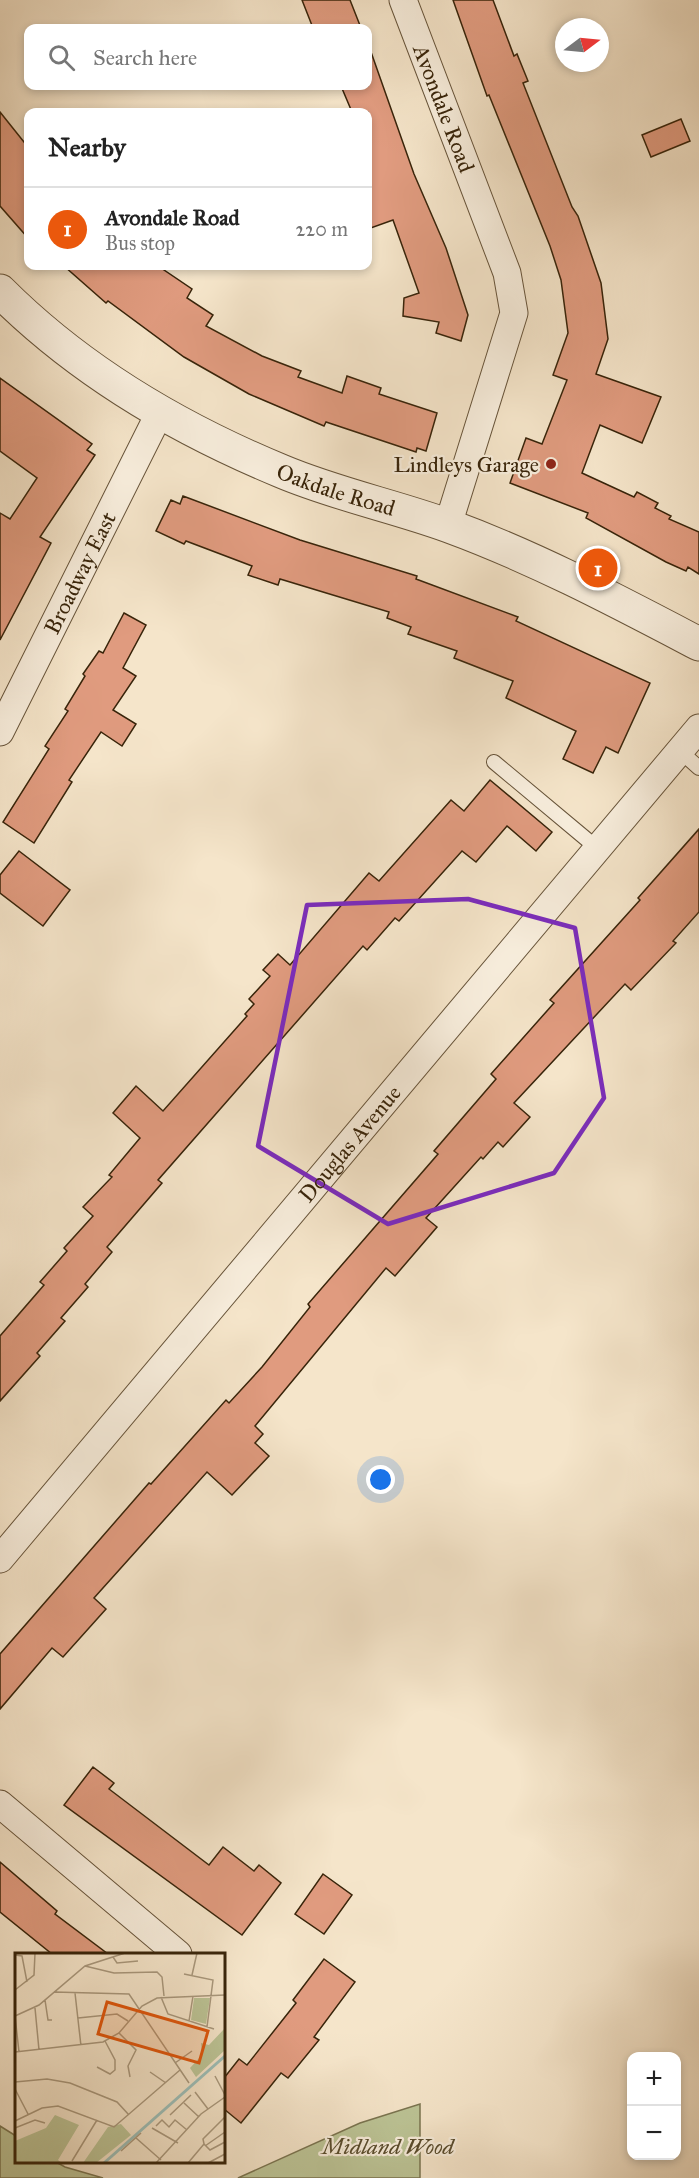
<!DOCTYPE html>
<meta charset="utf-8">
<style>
body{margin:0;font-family:"IM FELL Great Primer",serif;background:#f2f2f2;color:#222}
.controls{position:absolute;right:18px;bottom:18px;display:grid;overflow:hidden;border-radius:12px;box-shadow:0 3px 9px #0003}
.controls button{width:54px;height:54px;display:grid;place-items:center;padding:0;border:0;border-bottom:2px solid #e0e0e0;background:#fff;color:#222;font:30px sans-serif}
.compass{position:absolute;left:555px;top:18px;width:54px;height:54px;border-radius:50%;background:#fff;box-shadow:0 3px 9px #0003;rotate:74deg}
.you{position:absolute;left:381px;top:1480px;width:21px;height:21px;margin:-15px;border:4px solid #fff;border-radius:50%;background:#1a73e8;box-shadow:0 0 0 9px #1a73e833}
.badge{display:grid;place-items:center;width:39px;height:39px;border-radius:50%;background:#ea580c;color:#fff;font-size:20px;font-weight:700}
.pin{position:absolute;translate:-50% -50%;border:3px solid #fff;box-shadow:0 2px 6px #0006}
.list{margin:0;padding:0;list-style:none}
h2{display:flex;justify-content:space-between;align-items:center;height:78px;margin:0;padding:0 24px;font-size:26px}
h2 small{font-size:20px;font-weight:400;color:#767676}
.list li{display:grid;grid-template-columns:39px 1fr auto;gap:18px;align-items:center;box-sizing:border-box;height:84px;padding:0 24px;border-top:2px solid #e0e0e0}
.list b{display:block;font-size:22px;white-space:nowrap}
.list p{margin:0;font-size:20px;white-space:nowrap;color:#767676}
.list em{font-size:20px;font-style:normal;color:#767676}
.icon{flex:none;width:33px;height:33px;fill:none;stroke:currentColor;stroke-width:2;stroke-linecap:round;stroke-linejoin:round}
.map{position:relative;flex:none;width:699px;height:2178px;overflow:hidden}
.search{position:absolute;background:#fff;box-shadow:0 3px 9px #0003;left:24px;top:24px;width:348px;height:66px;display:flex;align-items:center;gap:15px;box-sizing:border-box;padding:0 21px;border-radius:12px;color:#767676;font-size:22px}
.panel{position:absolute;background:#fff;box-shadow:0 3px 9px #0003;left:24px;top:108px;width:348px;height:162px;border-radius:12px}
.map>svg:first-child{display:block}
.green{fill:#bcc496;stroke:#7a7450;stroke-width:1.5}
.building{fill:#e09b7f;stroke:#38240a;stroke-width:1.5}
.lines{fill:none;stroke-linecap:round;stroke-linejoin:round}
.service-casing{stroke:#67543a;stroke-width:16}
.minor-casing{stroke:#67543a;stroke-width:29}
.tertiary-casing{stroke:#67543a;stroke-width:35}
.service{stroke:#f8eedd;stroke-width:14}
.minor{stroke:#f8eedd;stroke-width:27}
.tertiary{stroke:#f8eedd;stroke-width:33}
.marked{fill:none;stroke:#7b2cbf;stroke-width:4.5;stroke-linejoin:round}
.poi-dot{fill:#8f2418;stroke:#f8eedd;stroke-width:2}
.labels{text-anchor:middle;stroke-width:4.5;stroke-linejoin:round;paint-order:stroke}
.street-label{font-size:22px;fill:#38240a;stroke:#f8eedd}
.poi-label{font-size:22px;fill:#38240a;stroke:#f8eedd;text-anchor:end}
.park-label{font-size:22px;font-style:italic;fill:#594c2d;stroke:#f8eedd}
.inset-river{fill:none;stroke:#9cbfb9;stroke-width:3}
.inset-road{fill:none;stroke:#a9987d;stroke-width:1.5}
.view{fill:#df560c;fill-opacity:0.15;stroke:#df560c;stroke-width:3}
.inset-edge{fill:none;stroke:#38240a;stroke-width:3}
</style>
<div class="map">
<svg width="699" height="2178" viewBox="0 0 699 2178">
<rect width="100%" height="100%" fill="#f5e5ca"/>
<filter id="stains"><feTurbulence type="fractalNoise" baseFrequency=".00333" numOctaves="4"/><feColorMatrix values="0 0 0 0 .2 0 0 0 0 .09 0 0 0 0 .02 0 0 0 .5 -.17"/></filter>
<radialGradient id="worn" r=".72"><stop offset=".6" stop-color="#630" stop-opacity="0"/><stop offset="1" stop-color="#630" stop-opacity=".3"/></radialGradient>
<!-- green -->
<g class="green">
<path d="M 420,2104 L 420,2178 L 238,2178 L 360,2123 Z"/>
<path d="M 0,2126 L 16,2136 L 16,2162 L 56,2162 L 65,2167 L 103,2178 L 0,2178 Z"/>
</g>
<!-- building -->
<g class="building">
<path d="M 302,0 L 350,0 L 361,28 L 313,28 Z"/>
<path d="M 453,0 L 493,0 L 514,56 L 517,54 L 528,81 L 523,83 L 572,207 L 578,216 L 601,283 L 608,339 L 596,374 L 661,397 L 642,443 L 600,425 L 582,473 L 634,497 L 637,492 L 658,503 L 655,508 L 671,516 L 669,519 L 699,532 L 699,574 L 688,567 L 686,571 L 666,562 L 586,518 L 588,513 L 510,483 L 526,438 L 542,444 L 567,380 L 553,375 L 568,333 L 561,280 L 550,246 L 489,95 L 487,96 Z"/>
<path d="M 368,52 L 371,52 L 414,174 L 446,248 L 468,315 L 461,341 L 436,333 L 439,322 L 403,316 L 404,298 L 419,293 L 393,220 L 368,229 L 368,112 L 352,112 L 341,86 L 368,86 Z"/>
<path d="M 0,112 L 28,147 L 28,238 L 0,206 Z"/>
<path d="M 681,119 L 690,141 L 651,157 L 642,135 Z"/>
<path d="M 64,266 L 158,266 L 192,289 L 187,298 L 213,315 L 206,326 L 262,356 L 301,371 L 298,377 L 342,393 L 347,376 L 381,388 L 379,394 L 437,413 L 426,451 L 417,448 L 416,452 L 326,422 L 324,426 L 249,394 L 184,357 L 108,301 L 106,303 Z"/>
<path d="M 0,378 L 92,444 L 87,450 L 95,455 L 40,537 L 51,543 L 0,640 L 0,513 L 10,519 L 37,478 L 0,451 Z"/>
<path d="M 183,496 L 300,540 L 417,576 L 416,579 L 518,617 L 516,621 L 650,683 L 618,753 L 606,747 L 593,773 L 563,759 L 576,731 L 506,698 L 513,681 L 454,658 L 457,651 L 408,634 L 411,627 L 387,618 L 389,612 L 280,579 L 278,585 L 248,575 L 252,566 L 186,541 L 184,544 L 156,531 L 171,500 L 180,504 Z"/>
<path d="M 124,613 L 146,625 L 123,668 L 136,676 L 113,710 L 136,724 L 122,746 L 101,732 L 69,780 L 72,782 L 34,843 L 3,822 L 49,749 L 45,746 L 68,711 L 65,709 L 85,676 L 83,674 L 99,651 L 103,653 Z"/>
<path d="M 490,780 L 552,832 L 536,851 L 507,826 L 476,862 L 462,851 L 399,921 L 395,918 L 367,950 L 363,946 L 158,1180 L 162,1183 L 107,1247 L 112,1252 L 85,1284 L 88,1287 L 61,1318 L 65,1321 L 37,1353 L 40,1356 L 0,1401 L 0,1336 L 44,1285 L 40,1282 L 67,1251 L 64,1248 L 93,1216 L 83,1207 L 112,1177 L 109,1175 L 140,1138 L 113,1113 L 136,1086 L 163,1111 L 247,1016 L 245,1014 L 254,1004 L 249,999 L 270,976 L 263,970 L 278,954 L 290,965 L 369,873 L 379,881 L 451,800 L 464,811 Z"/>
<path d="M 699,829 L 699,912 L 673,941 L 676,943 L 631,990 L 625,984 L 514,1103 L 530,1117 L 503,1147 L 498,1142 L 483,1159 L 481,1157 L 426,1218 L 437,1227 L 395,1276 L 386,1268 L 255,1426 L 263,1434 L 255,1443 L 269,1456 L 232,1495 L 207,1472 L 94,1598 L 106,1609 L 63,1657 L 52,1648 L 0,1709 L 0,1654 L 149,1483 L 151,1484 L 226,1400 L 229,1403 L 262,1367 L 310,1307 L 308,1304 L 438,1154 L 434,1151 L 496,1079 L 491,1074 L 554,1003 L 550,1000 L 640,900 L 638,898 Z"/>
<path d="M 19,851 L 70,890 L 43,926 L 0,893 L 0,875 Z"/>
<path d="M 93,1767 L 114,1783 L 109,1789 L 209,1865 L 223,1847 L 254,1871 L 259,1865 L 281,1883 L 242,1935 L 64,1805 Z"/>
<path d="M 0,1862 L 57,1911 L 55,1914 L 108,1954 L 52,1954 L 0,1912 Z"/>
<path d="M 323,1874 L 352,1895 L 324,1934 L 295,1914 Z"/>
<path d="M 324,1959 L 355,1982 L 314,2037 L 319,2040 L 288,2078 L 281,2073 L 241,2123 L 224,2109 L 224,2078 L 239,2059 L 247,2065 L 296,2003 L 293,2000 Z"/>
</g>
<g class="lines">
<!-- service casing -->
<g class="service-casing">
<g id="service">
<path d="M 680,751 L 699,768"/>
<path d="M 494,762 L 597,848"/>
</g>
</g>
<!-- minor casing -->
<g class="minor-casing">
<g id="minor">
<path id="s1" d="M 403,0 L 507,273 L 514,313 L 448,525"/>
<path id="s2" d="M 0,732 L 159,414"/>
<path id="s3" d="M 0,1559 L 699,728"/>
<path d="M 0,1804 L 178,1954"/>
</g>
</g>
<!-- tertiary casing -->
<g class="tertiary-casing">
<g id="tertiary">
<path id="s4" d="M 0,291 C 80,371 177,428 281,471 C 335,494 394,506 449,526 C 536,558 617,601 699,644"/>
</g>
</g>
<!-- service -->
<use href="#service" class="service"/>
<!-- minor -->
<use href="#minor" class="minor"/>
<!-- tertiary -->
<use href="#tertiary" class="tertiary"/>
</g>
<!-- marked area -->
<path class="marked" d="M 468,899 L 575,928 L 604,1098 L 554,1173 L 388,1224 L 258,1146 L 307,905 Z"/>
<!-- markers -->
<circle class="poi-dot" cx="551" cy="464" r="6"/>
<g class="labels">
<!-- street labels -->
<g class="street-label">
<text dy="8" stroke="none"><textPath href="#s1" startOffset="116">Avondale Road</textPath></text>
<text dy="8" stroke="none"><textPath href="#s4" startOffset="394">Oakdale Road</textPath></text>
<text dy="8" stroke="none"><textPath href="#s2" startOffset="178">Broadway East</textPath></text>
<text dy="8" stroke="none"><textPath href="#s3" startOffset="543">Douglas Avenue</textPath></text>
</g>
<!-- poi labels -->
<g class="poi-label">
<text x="539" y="472">Lindleys Garage</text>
</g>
<!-- park labels -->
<g class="park-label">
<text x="388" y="2154">Midland Wood</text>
</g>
</g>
<!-- overview -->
<g transform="translate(15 1953)">
<rect width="210" height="210" fill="#f5e5ca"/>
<path d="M 179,45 L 195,45 L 191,71 L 176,67 ZM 210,75 L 210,97 L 181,124 L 175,115 L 187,102 L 186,90 L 194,92 ZM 40,162 L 64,172 L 43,207 L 47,210 L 0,210 L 0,188 L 31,175 ZM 106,171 L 116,182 L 81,210 L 68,210 L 93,174 Z" fill="#bcc496"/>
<path class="inset-river" d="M 89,210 L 210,103"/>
<path class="inset-road" d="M 0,2 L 7,3 L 12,29M 98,4 L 102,10 L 123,8M 70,13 L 99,20 L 142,19 L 147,24 L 149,43M 169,21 L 198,27 L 192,74M 177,22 L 182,0M 0,37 L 19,22 L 20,0M 39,39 L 114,41 L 174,130M 60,40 L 66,93M 146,44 L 153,61 L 199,76M 30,47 L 33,67 L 37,67M 20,55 L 24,97M 0,63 L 24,52 L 70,13 L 110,0M 0,63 L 4,99M 63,65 L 102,61 L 113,68M 174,68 L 178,43M 104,80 L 121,97 L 113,113 L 115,124M 0,99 L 88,89 L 104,80 L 127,53 L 142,45 L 210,42M 160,110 L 177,98M 82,114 L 95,121 L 100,117 L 100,107 L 90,88M 135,119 L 151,130M 200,123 L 210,142M 0,129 L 32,126 L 55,130 L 102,149 L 114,162M 0,136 L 13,161M 180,139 L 193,156M 169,150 L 184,164M 155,162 L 176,142M 0,168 L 27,155 L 43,153 L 99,174 L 165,117M 141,173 L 147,167 L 154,174 L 160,167 L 172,177M 0,175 L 20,167 L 30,170M 137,175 L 163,190M 121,185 L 146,207M 189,191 L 188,186 L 210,164M 189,191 L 195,197 L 210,189M 190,193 L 210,179M 106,198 L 126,180M 57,208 L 82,167M 141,210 L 186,161 L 210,144M 173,210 L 189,191M 193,210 L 210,201"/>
<path class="view" d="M 92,49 L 193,78 L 184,110 L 83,81 Z"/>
<rect width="210" height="210" class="inset-edge"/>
</g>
<rect width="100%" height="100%" filter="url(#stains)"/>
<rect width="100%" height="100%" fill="url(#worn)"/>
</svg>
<div class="controls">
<button>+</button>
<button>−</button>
</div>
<svg class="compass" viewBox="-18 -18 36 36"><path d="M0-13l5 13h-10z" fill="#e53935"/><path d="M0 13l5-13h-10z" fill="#767676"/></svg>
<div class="you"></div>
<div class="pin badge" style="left:598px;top:568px">1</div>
<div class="search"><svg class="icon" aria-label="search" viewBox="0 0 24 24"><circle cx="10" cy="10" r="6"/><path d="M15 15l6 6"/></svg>Search here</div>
<section class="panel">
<h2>Nearby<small></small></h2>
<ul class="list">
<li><span class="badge">1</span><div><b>Avondale Road</b><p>Bus stop</p></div><em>220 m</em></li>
</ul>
</section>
</div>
